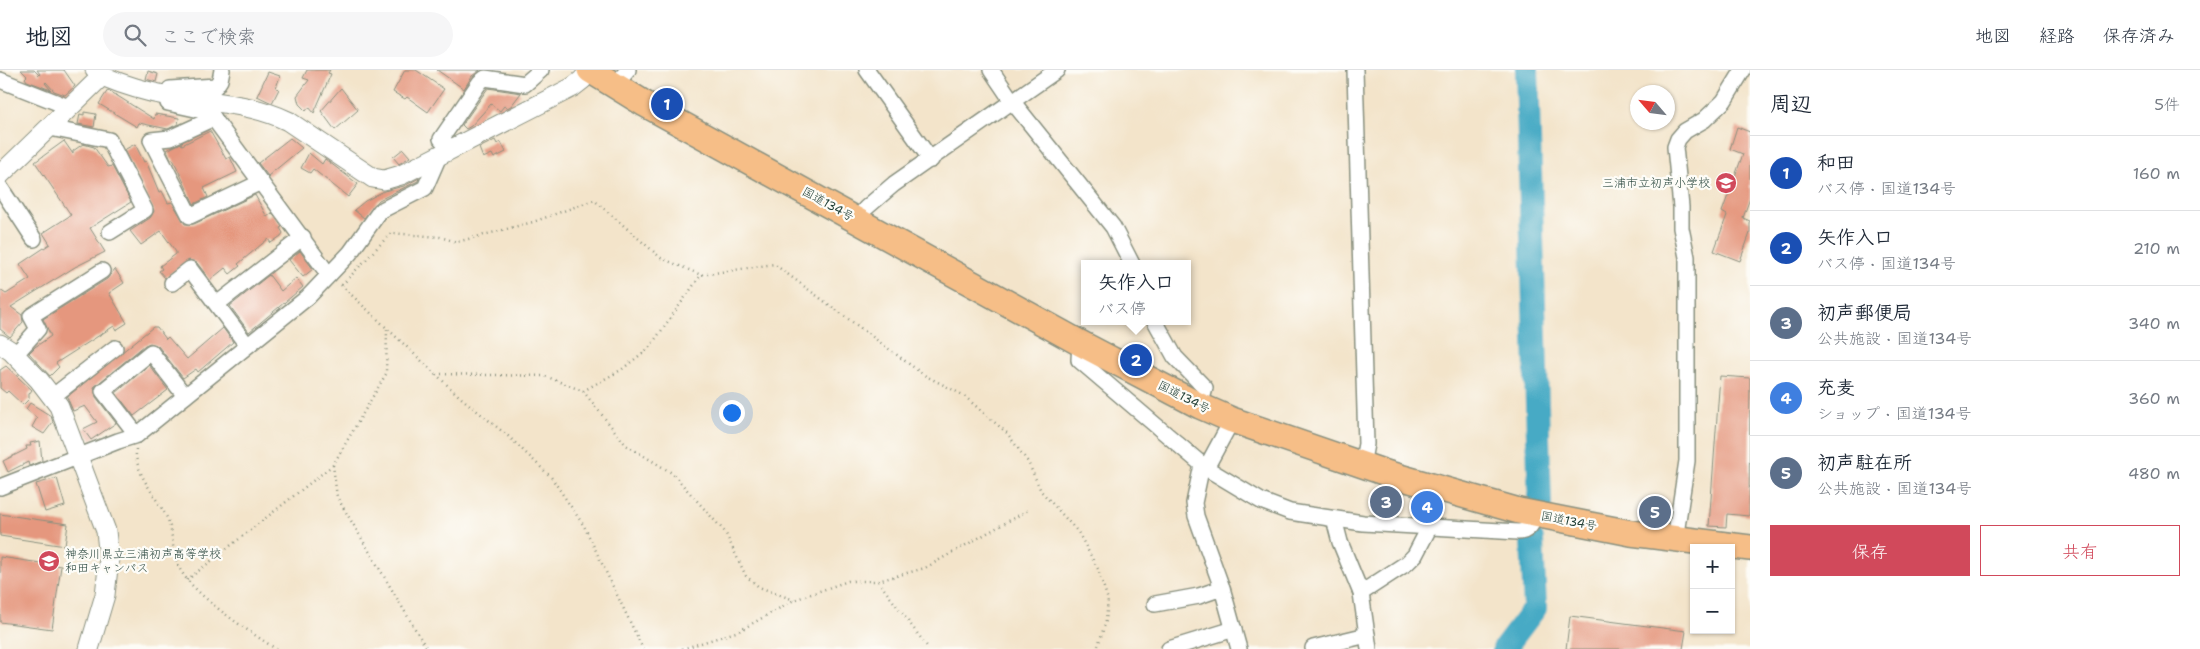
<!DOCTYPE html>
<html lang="ja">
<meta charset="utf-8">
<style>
body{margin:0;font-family:"Shantell Sans","Klee One",sans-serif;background:#f6f6f7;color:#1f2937}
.controls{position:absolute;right:15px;bottom:15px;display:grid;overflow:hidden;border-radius:0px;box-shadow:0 1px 4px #0004}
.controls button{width:45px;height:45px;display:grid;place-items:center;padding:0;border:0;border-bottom:1px solid #e0e1e3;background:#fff;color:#1f2937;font:25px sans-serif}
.compass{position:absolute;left:1630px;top:15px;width:45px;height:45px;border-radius:50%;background:#fff;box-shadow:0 1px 4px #0004;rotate:298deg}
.you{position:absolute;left:731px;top:342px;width:18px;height:18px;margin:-12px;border:4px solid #fff;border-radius:50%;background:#1a73e8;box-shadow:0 0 0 8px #1a73e833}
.badge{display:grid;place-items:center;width:32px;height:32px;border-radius:50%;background:#d1495b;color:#fff;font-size:16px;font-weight:700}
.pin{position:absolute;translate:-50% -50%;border:2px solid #fff;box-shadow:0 1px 5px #0006}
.popup{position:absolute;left:1081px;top:190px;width:110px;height:65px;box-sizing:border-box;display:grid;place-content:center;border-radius:0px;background:#fff;filter:drop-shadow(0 1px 4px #0005);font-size:16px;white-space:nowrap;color:#747a83}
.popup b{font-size:19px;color:#1f2937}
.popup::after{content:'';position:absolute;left:50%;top:100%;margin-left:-10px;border:10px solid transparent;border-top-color:#fff}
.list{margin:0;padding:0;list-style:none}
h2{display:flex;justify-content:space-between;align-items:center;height:65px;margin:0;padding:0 20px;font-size:21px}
h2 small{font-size:16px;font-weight:400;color:#747a83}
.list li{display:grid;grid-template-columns:32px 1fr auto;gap:15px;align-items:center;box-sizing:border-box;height:75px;padding:0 20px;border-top:1px solid #e0e1e3}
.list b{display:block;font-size:19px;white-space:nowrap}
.list p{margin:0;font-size:16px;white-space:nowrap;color:#747a83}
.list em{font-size:16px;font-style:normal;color:#747a83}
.actions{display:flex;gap:10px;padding:15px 20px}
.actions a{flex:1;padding:11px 0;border:1px solid #d1495b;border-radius:0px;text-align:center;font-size:18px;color:#d1495b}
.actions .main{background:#d1495b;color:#fff}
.icon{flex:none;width:28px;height:28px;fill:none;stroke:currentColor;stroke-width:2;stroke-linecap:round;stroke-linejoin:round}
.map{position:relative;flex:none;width:1750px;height:579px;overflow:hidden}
header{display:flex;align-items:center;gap:30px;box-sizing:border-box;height:70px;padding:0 25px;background:#fff;border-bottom:1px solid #e0e1e3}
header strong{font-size:24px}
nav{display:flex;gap:28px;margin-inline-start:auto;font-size:18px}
.search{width:350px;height:45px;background:#f6f6f7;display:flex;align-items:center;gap:12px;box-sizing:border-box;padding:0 18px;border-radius:28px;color:#747a83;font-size:19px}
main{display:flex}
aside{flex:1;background:#fff}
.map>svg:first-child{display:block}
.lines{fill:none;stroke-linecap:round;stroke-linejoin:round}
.river{stroke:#46aac5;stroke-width:24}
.building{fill:#e5977e}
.minor-casing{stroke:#89907f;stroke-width:18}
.tertiary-casing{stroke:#89907f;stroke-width:21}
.trunk-casing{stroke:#89907f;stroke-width:28}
.path{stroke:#89907f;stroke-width:2.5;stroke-dasharray:1 4;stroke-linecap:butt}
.minor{stroke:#fff;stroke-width:15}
.tertiary{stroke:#fff;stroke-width:19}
.trunk{stroke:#f6be87;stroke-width:25}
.labels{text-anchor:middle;stroke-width:4.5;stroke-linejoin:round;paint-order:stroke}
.poi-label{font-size:12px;fill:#1f3d34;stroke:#fdfcf7;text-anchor:end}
.street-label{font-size:12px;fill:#1f3d34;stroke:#fdfcf7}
</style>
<header>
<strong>地図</strong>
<div class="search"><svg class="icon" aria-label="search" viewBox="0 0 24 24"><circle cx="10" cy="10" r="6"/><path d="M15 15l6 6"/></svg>ここで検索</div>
<nav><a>地図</a><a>経路</a><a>保存済み</a></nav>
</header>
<main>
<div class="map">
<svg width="1750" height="579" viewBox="0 0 1750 579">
<rect width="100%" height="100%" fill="#fdfcf7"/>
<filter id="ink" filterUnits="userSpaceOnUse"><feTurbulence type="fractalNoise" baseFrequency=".02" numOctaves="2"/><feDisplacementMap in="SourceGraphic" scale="10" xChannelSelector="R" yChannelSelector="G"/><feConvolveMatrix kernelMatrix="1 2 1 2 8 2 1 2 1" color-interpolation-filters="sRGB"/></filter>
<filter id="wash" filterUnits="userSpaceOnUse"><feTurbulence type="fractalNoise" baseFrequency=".0096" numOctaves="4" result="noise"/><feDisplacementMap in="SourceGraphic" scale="20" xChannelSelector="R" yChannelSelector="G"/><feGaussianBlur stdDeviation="1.12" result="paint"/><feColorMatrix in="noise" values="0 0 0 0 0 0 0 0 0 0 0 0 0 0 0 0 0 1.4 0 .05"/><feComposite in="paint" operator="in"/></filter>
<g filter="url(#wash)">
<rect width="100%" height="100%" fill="#f3e4ca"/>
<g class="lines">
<!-- river -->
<g class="river">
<path d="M 1527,0 L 1540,434"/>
<path d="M 1504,579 L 1535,538 L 1532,470"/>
</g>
</g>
<g id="blocks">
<!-- building -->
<g class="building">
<path d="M 21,0 L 34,0 L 39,5 L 40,4 L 37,0 L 64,0 L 75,16 L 65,25 L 54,21 L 46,12 L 45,13 L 51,20 L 27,11 L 25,8 L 27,6 Z"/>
<path d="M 307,0 L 330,0 L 328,3 L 331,4 L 314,43 L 309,37 L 306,41 L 299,34 L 297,26 L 309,10 L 303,8 Z"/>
<path d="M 405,0 L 416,0 L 444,19 L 428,42 L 407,27 L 405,29 L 393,22 Z"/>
<path d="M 437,0 L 480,0 L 472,6 L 464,19 Z"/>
<path d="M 148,1 L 158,4 L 156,12 L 146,9 Z"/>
<path d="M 268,2 L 280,6 L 276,18 L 279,19 L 272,33 L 257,26 Z"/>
<path d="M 341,18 L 358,40 L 335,60 L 321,41 Z"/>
<path d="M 488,18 L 521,23 L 511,36 L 507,38 L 504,36 L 500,41 L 491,34 L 471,56 L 466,59 L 462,55 Z"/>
<path d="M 108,20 L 154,49 L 155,44 L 179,48 L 178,54 L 168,59 L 139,53 L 137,57 L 99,34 Z"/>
<path d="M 84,42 L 96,44 L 94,57 L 78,54 L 80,44 L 84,45 Z"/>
<path d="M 1737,57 L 1750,62 L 1750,128 L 1743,148 L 1750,151 L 1750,163 L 1740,191 L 1714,181 L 1727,145 L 1722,142 L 1743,84 L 1730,79 Z"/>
<path d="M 210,61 L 226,89 L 230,87 L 237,102 L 204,118 L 208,127 L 194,134 L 173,89 L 171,89 L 167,80 L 181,73 L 182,75 Z"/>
<path d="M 290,68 L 302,78 L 268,106 L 258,93 Z"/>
<path d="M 495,70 L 497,74 L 501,72 L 506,82 L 494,88 L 492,84 L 483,88 L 479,78 Z"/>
<path d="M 64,71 L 73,84 L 73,81 L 83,74 L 94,77 L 108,97 L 112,96 L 131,132 L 90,158 L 105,182 L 75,197 L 11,237 L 22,245 L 23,252 L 10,267 L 0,259 L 0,220 L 6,224 L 30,209 L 20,194 L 50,174 L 43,163 L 71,145 L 35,92 Z"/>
<path d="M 135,74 L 144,92 L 146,91 L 159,122 L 162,121 L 168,133 L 172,132 L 185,154 L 194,154 L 255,125 L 267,147 L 272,143 L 282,157 L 280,158 L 283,163 L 281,166 L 271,173 L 268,169 L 238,194 L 240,196 L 230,204 L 225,198 L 210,210 L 197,193 L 189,190 L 165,208 L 159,201 L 162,199 L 160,196 L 176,184 L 176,182 L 161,161 L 141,175 L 130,161 L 150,148 L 154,141 L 124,80 Z"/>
<path d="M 403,79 L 410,87 L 399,94 L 393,87 Z"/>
<path d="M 309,83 L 322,94 L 325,89 L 358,114 L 348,127 L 313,99 L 310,103 L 301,98 Z"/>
<path d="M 419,108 L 418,111 L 379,130 L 364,148 L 354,140 L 365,131 L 384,121 L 404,116 Z"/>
<path d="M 300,181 L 313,199 L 303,207 L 289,190 Z"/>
<path d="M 115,199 L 124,213 L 109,223 L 127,253 L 116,260 L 114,256 L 56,293 L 59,297 L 50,306 L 29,283 L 35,277 L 51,266 L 43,249 L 107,209 Z"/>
<path d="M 269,205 L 281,221 L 296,208 L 303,217 L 249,262 L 230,236 Z"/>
<path d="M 153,257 L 157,257 L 166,269 L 168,267 L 187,289 L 223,258 L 233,272 L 198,302 L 196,299 L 183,308 L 158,276 L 150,273 L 145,275 L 94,317 L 96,327 L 116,353 L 91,370 L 83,359 L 97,352 L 85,336 L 73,341 L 67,327 Z"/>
<path d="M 149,295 L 168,320 L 134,346 L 116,323 Z"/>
<path d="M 6,296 L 32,320 L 29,324 L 29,329 L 23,335 L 8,321 L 6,323 L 0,318 L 0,300 Z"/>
<path d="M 1720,306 L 1750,308 L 1749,446 L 1727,444 L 1726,457 L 1709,456 Z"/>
<path d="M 30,333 L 51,346 L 53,352 L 44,364 L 32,357 L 37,348 L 26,339 Z"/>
<path d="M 40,371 L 42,391 L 29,396 L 28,392 L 8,402 L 3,391 L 27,379 L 26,376 L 31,376 L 30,373 Z"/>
<path d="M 57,408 L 65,436 L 45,442 L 36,414 Z"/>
<path d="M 1648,429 L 1665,432 L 1661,452 L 1645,450 Z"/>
<path d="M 0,444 L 68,454 L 65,476 L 0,466 Z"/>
<path d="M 0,487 L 61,496 L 52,559 L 0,552 Z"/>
<path d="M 1570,546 L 1686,561 L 1683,579 L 1566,579 Z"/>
</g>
</g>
</g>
<g filter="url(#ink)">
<use href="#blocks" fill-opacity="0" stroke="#89907f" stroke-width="1"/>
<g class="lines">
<!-- minor casing -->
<g class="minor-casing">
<g id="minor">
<path d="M 222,0 L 220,10 L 216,16 L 170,19 L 168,33 L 209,42 L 329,205"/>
<path d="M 867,0 L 931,90"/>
<path d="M 991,0 L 1012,31 L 1113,157 L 1132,194"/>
<path d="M 1355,0 L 1366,374 L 1362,395"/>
<path d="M 0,10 L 71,38"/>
<path d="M 615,15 L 628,0"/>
<path d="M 214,48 L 170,68 L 151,70 L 190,146 L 261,112"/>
<path d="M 50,58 L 109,70 L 145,140 L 110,162"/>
<path d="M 452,79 L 441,69 L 480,12 L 485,8 L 525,14 L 541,0"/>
<path d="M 0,117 L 34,169"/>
<path d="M 856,150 L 866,138 L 894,114 L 1057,0"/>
<path d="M 172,213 L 190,199 L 247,275"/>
<path d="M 217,234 L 303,167"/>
<path d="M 1155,251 L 1175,287 L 1205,318 L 1200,336"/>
<path d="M 1080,273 L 1079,290 L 1206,398 L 1261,431 L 1290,442 L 1363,453 L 1518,462 C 1529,462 1532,454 1536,445"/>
<path d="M 15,285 L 38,259 L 31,246 L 102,201"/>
<path d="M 52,327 L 115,278"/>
<path d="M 137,365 L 103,321 L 151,282 L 185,326"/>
<path d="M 1202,395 L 1194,433 L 1196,446 L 1222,518 L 1239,579"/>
<path d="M 1206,398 L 1232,350"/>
<path d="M 0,417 L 118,371 L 137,365 L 308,227 L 350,183 L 380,141 L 425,118 L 439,86"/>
<path d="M 1334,449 L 1340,472 L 1361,523 L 1369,579"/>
<path d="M 1675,470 L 1687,391 L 1687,187 L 1681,158 L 1681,137 L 1675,77 L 1678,69 L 1685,61 L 1704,50 L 1724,31 L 1743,0"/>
<path d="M 1361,523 L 1407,493 L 1415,485 L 1429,458"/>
<path d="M 1155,534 L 1199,526 L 1222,518"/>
<path d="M 1313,578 L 1367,565"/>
<path d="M 1169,579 L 1234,559"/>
</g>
</g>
<!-- tertiary casing -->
<g class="tertiary-casing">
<g id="tertiary">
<path d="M 102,6 C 124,15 146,22 169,26 C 209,32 251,33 288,51 L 373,108 L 384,110 L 401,105 L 573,17 L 582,10 L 590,0"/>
<path d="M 0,105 L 102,6 L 95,0"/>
<path d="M 0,274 L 11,281 L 39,310 L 59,336 L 106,461 L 109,489 L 105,525 L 89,579"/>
</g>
</g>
<!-- trunk casing -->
<g class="trunk-casing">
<path id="trunk" d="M 590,0 L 645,34 L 1080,273 L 1200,336 L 1232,350 L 1389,404 L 1519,441 L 1631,463 L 1750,478"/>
</g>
<!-- path -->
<g class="path">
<path d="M 341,215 L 460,327 L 508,366 L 551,407 L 584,456 L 643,579"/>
<path d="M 342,215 L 391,163 L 440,167 L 457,172 L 533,152 L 594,130 L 661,188 L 701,205 L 774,194 L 924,305 L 963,325 L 1007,363 L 1028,392 L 1041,421 L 1078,462 L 1098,499 L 1108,530 L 1106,551 L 1097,579"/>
<path d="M 436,304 L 545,306 L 583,321 L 626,375 L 672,403 L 725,462 L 746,506 L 759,517 L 794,530"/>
<path d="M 583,321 L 621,300 L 649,278 L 701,205"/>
<path d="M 136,379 C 134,402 155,425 165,444 C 175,461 170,482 180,499 C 194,526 250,562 276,579"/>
<path d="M 333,395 L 337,427 L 427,579"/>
<path d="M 187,510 L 333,395 L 386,304 L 387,258"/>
<path d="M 878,511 L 929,579"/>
<path d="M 682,579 L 739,561 L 794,530 L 848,511 L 878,511 L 925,498 L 1030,439"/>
</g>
<!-- minor -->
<use href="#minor" class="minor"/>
<!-- tertiary -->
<use href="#tertiary" class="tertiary"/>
<!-- trunk -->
<use href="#trunk" class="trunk"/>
</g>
</g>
<!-- icons -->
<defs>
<g id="school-disc" transform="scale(1.125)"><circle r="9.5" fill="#d1495b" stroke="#fdfcf7"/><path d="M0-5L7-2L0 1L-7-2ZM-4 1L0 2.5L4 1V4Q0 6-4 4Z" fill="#fff"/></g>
</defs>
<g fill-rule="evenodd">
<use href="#school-disc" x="1726" y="113"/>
<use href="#school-disc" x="49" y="491"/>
</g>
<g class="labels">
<!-- poi labels -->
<g class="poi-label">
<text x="1710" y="117">三浦市立初声小学校</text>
<text x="65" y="488" text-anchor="start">神奈川県立三浦初声高等学校<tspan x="65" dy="14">和田キャンパス</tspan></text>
</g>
<!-- street labels -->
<g class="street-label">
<text transform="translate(828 134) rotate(29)" y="4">国道134号</text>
<text transform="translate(1184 327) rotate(27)" y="4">国道134号</text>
<text transform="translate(1569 451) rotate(11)" y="4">国道134号</text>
</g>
</g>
</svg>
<div class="controls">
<button>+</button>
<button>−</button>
</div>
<svg class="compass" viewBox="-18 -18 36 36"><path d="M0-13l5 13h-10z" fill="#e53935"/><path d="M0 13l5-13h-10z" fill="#747a83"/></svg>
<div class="you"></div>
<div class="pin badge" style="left:667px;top:34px;background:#1a4fb4">1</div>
<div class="pin badge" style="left:1136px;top:290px;background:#1a4fb4">2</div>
<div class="popup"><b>矢作入口</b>バス停</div>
<div class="pin badge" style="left:1386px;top:432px;background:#5c6f8a">3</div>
<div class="pin badge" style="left:1427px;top:437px;background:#3f7fe0">4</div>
<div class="pin badge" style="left:1655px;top:442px;background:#5c6f8a">5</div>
</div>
<aside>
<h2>周辺<small>5件</small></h2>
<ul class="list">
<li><span class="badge" style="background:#1a4fb4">1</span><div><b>和田</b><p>バス停 · 国道134号</p></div><em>160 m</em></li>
<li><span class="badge" style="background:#1a4fb4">2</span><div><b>矢作入口</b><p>バス停 · 国道134号</p></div><em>210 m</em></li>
<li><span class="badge" style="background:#5c6f8a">3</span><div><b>初声郵便局</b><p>公共施設 · 国道134号</p></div><em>340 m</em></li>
<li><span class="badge" style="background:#3f7fe0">4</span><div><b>充麦</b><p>ショップ · 国道134号</p></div><em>360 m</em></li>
<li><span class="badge" style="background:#5c6f8a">5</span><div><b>初声駐在所</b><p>公共施設 · 国道134号</p></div><em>480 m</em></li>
</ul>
<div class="actions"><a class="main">保存</a><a>共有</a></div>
</aside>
</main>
